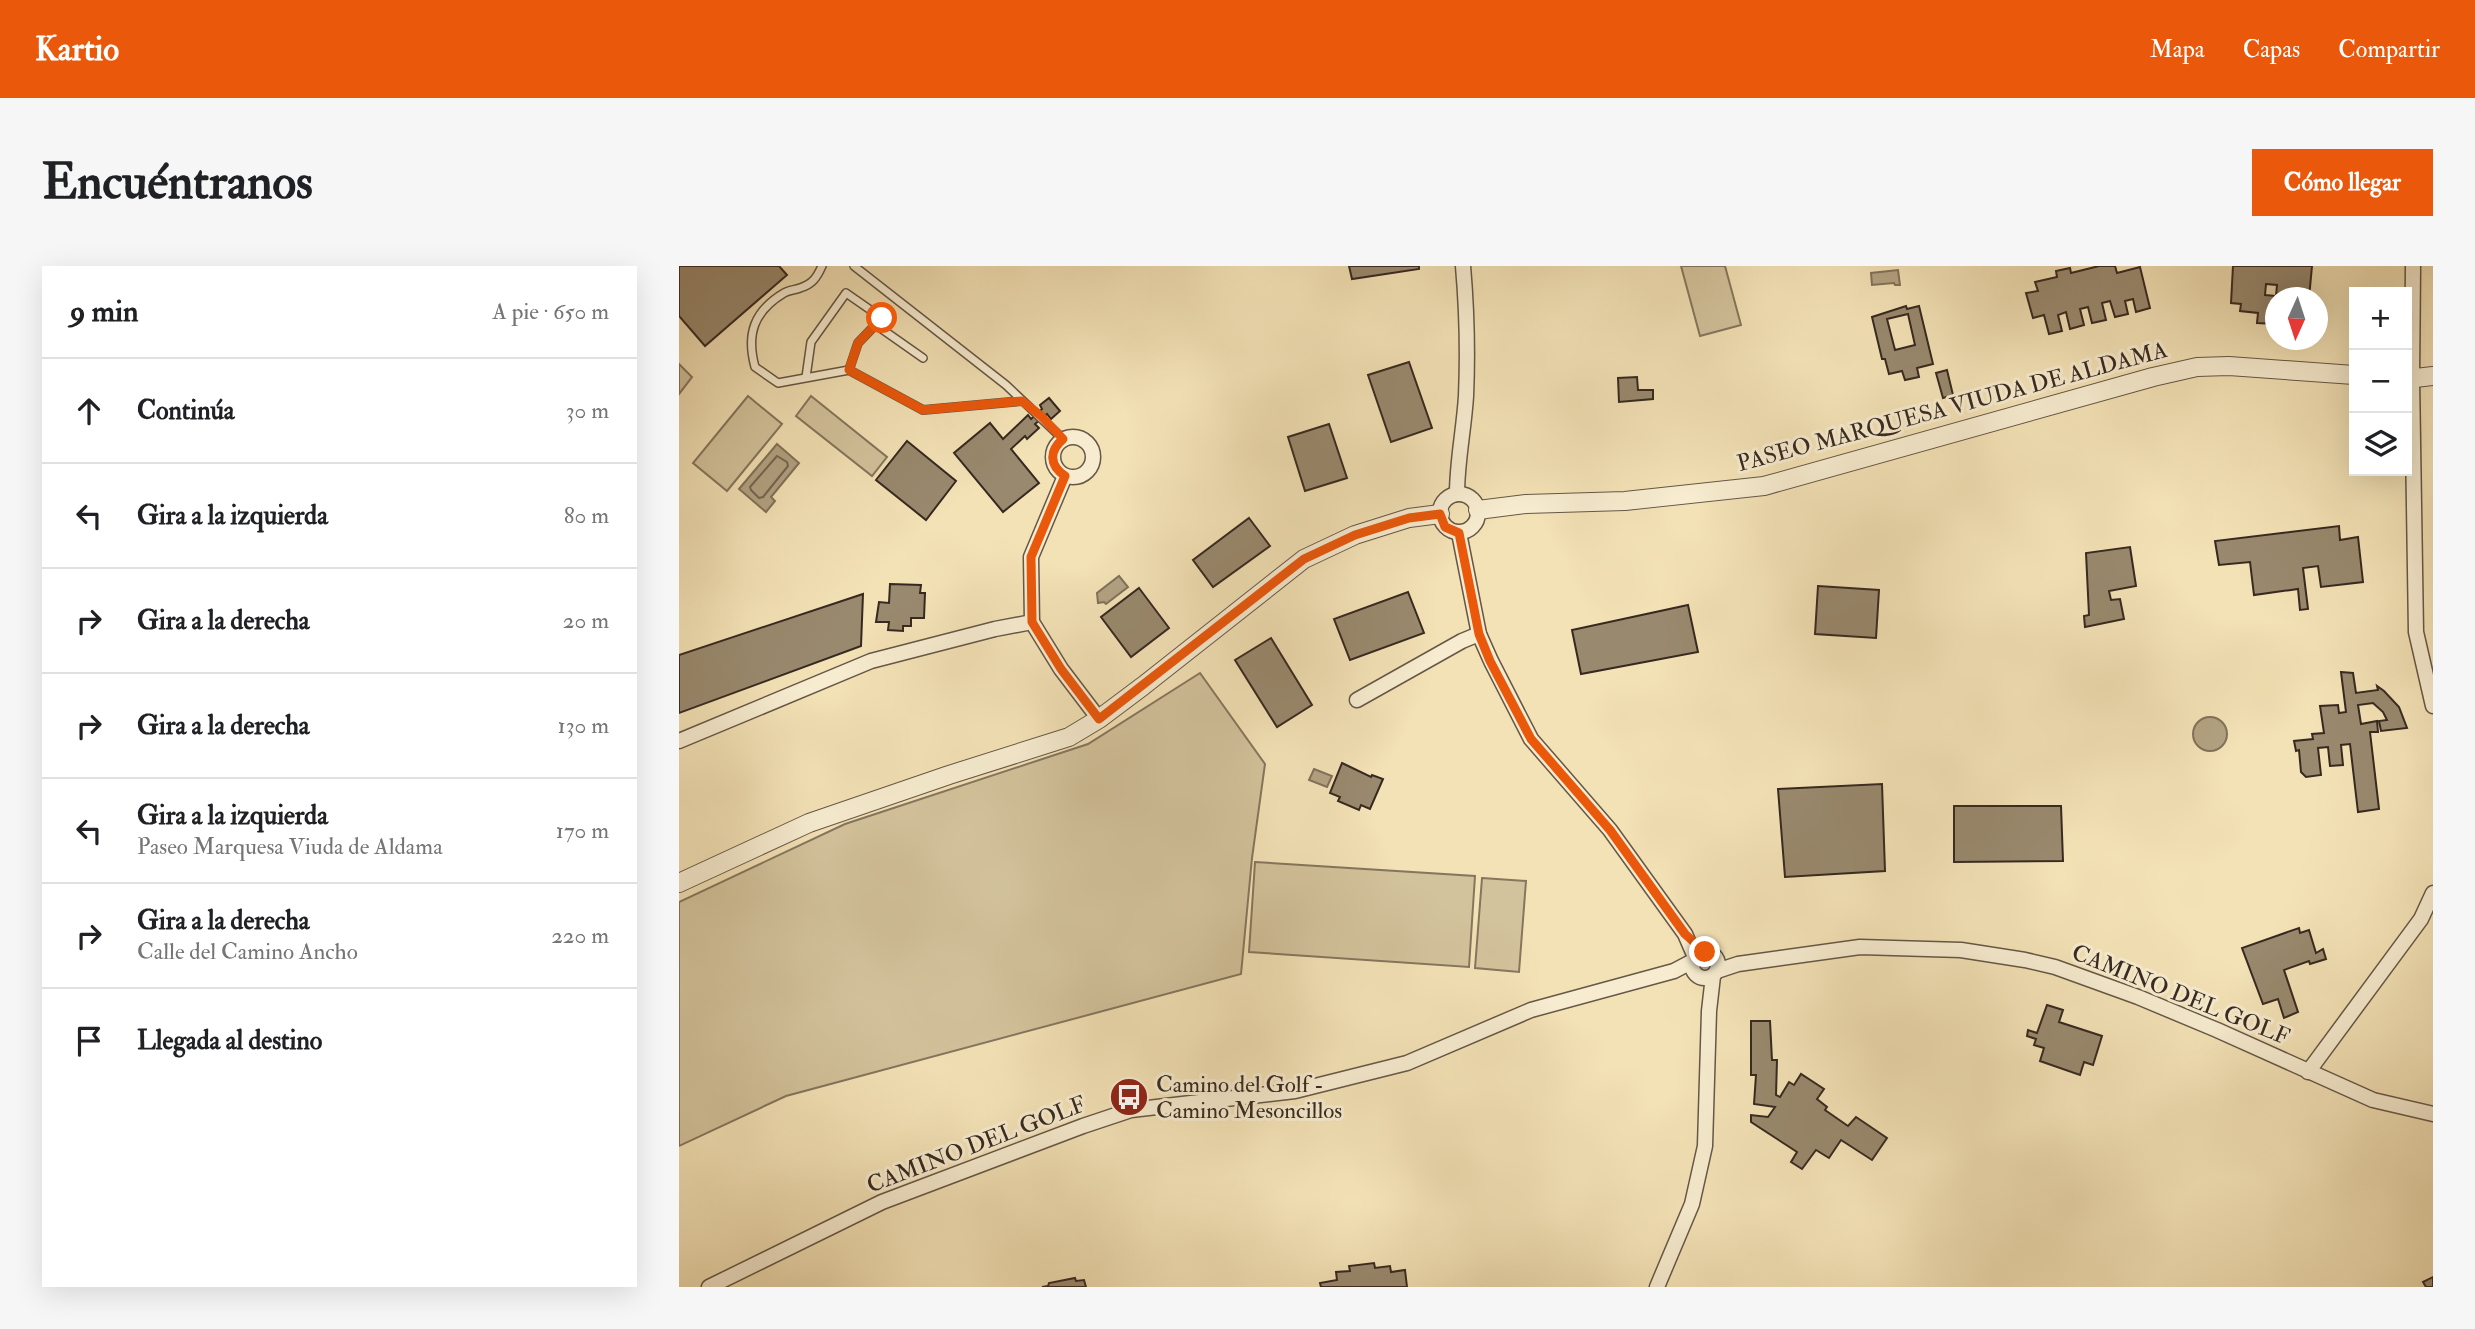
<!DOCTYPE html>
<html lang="es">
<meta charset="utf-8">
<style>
body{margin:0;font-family:"IM FELL Double Pica",serif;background:#f6f6f6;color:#202124}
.controls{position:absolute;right:21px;top:21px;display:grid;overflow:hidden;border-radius:0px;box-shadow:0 7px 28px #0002}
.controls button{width:63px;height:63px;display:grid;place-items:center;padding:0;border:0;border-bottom:2px solid #e0e0e0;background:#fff;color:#202124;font:35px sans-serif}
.compass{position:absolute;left:1586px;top:21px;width:63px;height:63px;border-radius:50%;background:#fff;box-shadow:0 7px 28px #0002;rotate:183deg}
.stop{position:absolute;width:21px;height:21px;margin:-16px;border:5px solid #ea580c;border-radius:50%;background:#fff}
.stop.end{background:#ea580c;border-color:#fff;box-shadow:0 2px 7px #0008}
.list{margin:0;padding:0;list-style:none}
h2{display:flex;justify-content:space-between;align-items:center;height:91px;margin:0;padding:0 28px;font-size:30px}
h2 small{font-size:23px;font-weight:400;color:#757577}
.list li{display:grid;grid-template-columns:46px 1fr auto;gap:21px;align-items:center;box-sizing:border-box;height:105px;padding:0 28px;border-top:2px solid #e0e0e0}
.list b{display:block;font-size:26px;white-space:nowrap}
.list p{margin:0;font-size:23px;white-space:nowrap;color:#757577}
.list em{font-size:23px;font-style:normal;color:#757577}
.icon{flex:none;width:38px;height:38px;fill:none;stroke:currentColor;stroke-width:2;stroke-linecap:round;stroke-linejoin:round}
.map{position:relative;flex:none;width:1754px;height:1021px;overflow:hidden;border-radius:0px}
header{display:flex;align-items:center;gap:42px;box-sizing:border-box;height:98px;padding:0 35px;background:#ea580c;color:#fff}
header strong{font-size:33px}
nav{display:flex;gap:38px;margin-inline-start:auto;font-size:24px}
.intro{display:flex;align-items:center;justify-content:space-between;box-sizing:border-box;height:168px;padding:0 42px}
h1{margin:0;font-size:49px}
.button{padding:18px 32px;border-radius:0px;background:#ea580c;color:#fff;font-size:24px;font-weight:700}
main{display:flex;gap:42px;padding:0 42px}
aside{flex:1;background:#fff;border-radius:0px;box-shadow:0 7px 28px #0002}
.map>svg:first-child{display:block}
.green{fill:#d3c39c;stroke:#85765e;stroke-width:2}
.water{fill:#b3a383;stroke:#81725b;stroke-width:2}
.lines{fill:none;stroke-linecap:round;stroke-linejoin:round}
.shore{stroke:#756652;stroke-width:2}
.building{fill:#99896e;stroke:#372920;stroke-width:2;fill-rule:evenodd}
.service-casing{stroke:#665746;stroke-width:10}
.minor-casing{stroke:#665746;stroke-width:17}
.tertiary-casing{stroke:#665746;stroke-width:20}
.service{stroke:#f7ecd0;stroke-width:7}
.minor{stroke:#f7ecd0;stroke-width:14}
.tertiary{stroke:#f7ecd0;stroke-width:18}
.route{stroke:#ea580c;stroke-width:9}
.labels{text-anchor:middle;stroke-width:6;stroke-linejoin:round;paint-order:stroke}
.street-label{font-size:23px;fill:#372920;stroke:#f7ecd0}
.poi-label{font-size:23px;fill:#372920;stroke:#f7ecd0;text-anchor:start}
</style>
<header>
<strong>Kartio</strong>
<nav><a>Mapa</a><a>Capas</a><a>Compartir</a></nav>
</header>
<div class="intro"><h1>Encuéntranos</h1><a class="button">Cómo llegar</a></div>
<main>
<aside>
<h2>9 min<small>A pie · 650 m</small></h2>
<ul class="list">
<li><svg class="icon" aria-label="ahead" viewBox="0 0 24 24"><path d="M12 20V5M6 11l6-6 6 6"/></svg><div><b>Continúa</b></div><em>30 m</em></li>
<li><svg class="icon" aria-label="left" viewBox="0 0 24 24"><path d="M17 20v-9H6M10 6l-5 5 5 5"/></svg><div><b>Gira a la izquierda</b></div><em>80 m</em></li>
<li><svg class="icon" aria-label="right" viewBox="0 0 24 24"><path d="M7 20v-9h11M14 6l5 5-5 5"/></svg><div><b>Gira a la derecha</b></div><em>20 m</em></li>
<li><svg class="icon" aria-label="right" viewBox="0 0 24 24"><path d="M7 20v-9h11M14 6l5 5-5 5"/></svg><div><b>Gira a la derecha</b></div><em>130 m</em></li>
<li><svg class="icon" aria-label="left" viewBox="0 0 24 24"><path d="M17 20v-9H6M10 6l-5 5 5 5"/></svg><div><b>Gira a la izquierda</b><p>Paseo Marquesa Viuda de Aldama</p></div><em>170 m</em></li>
<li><svg class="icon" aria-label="right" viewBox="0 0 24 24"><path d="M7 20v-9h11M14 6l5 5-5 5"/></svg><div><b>Gira a la derecha</b><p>Calle del Camino Ancho</p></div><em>220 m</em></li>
<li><svg class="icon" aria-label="arrive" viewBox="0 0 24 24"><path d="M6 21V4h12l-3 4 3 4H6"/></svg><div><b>Llegada al destino</b></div></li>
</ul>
</aside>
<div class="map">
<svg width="1754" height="1021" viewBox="0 0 1754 1021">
<rect width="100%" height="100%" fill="#f3e2b6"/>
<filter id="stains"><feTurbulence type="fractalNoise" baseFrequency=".00286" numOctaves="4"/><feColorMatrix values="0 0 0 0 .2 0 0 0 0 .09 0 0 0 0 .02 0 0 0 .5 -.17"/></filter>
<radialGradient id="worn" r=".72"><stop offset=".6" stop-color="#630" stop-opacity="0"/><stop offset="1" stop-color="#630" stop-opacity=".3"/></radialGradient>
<!-- green -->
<g class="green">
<path d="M 1002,0 L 1046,0 L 1062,59 L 1021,70 Z"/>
<path d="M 0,98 L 13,111 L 0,128 Z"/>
<path d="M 69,130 L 103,158 L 48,225 L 14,197 Z"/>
<path d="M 132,130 L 208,191 L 193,210 L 117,150 Z"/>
<path d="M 521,407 L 586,498 L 573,592 L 562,708 L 107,830 L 0,880 L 0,636 L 166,558 L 409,478 Z"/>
<path d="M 576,596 L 796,610 L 790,701 L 570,686 Z"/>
<path d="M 803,612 L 847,615 L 840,706 L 796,702 Z"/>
</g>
<!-- water -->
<g class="water">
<path d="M 1219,4 L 1221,19 L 1216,19 L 1215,17 L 1193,19 L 1192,7 Z"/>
<path d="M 98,178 L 120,197 L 92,231 L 96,235 L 87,246 L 60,223 Z"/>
<path d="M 440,310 L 449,321 L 427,338 L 425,336 L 419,337 L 418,327 Z"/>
<circle cx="1531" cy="468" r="17"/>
<path d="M 635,503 L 653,510 L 648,521 L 630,514 Z"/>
</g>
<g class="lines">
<!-- shore -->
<path class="shore" d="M 98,190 L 108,196 L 109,200 L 84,231 L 80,232 L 72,224 L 71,221 Z"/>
</g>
<!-- building -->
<g class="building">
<path d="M 0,0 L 100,0 L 108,9 L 26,80 L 0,50 Z"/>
<path d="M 670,0 L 740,0 L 740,3 L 673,13 Z"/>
<path d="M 1420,0 L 1436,0 L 1438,7 L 1461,1 L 1471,42 L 1457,46 L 1454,33 L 1446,35 L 1449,48 L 1436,51 L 1431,35 L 1423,37 L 1427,54 L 1413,57 L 1409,41 L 1401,43 L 1405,59 L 1391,63 L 1387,46 L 1379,49 L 1383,65 L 1370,68 L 1365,49 L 1354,52 L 1347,27 L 1359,25 L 1356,16 L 1378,11 L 1377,5 L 1391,2 L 1392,7 Z"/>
<path d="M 1554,0 L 1633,0 L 1630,32 L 1596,32 L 1596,58 L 1578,57 L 1579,47 L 1561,45 L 1562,38 L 1552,37 ZM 1587,18 L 1598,19 L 1597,30 L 1586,29 Z"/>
<path d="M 1227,40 L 1228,43 L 1240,40 L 1254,98 L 1238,102 L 1240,111 L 1226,114 L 1223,105 L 1210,108 L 1206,93 L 1203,93 L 1193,51 ZM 1229,48 L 1236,79 L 1216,84 L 1208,53 Z"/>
<path d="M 730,96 L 753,162 L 712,176 L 689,109 Z"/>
<path d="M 1268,104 L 1274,129 L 1264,132 L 1257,107 Z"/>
<path d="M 958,111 L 959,124 L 974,124 L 974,133 L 940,136 L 939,112 Z"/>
<path d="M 370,132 L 381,145 L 372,153 L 368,148 L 356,158 L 360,162 L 348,173 L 346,170 L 332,183 L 360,217 L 324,246 L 275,187 L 311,157 L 324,173 L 349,149 L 352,153 L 363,143 L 361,139 Z"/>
<path d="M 650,158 L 668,212 L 626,225 L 609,171 Z"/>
<path d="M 228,175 L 277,215 L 247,254 L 197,214 Z"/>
<path d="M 570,252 L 591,280 L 534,321 L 514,294 Z"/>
<path d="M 1660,260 L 1661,274 L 1679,271 L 1684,316 L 1642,321 L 1639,300 L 1624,302 L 1629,343 L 1621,344 L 1619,323 L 1575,329 L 1571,296 L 1540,299 L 1536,275 Z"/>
<path d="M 1451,281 L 1457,320 L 1430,325 L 1432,334 L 1441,333 L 1445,353 L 1406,361 L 1405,350 L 1410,349 L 1407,287 Z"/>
<path d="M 211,318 L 242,319 L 241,327 L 246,327 L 245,352 L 232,352 L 232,360 L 224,360 L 224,365 L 209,364 L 210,356 L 197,356 L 200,336 L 210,337 Z"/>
<path d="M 1139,320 L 1200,324 L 1197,372 L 1136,368 Z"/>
<path d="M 460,322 L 490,362 L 452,391 L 422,351 Z"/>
<path d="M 729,326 L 745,367 L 671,394 L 655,353 Z"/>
<path d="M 184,328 L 182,380 L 0,447 L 0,389 Z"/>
<path d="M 1009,339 L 1019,386 L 902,408 L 893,364 Z"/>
<path d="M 592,372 L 633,439 L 598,461 L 556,394 Z"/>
<path d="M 1662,406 L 1674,407 L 1677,427 L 1699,424 L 1698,420 L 1705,425 L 1720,441 L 1728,462 L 1702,465 L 1700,455 L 1708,454 L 1704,446 L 1694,437 L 1679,439 L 1682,458 L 1698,455 L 1699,466 L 1691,466 L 1700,543 L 1679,546 L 1671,478 L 1662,479 L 1664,499 L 1651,500 L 1649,481 L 1639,482 L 1642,509 L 1627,511 L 1622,506 L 1620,484 L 1617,485 L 1615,475 L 1634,473 L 1633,468 L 1645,467 L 1641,440 L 1659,439 L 1660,447 L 1667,446 Z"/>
<path d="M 663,497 L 692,511 L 693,509 L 704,513 L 691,543 L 682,539 L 680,544 L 659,535 L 661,531 L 651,527 Z"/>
<path d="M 1203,518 L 1206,605 L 1106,611 L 1099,523 Z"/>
<path d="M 1275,540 L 1382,540 L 1384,595 L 1275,596 Z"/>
<path d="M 1620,662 L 1621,667 L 1630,664 L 1637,687 L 1644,683 L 1647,693 L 1631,698 L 1630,695 L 1605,704 L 1619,746 L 1605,752 L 1599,733 L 1584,738 L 1563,682 Z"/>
<path d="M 1368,739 L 1384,744 L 1380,756 L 1423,770 L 1414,799 L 1405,796 L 1401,809 L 1361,795 L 1365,782 L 1355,779 L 1357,773 L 1348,770 L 1349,764 L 1358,767 Z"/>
<path d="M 1072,755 L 1091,755 L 1093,794 L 1098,794 L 1097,829 L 1101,831 L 1110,816 L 1115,819 L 1122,808 L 1145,823 L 1138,833 L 1148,841 L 1146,844 L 1169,860 L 1177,851 L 1208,872 L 1193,894 L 1162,874 L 1150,892 L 1137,884 L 1123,903 L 1112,896 L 1118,886 L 1072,856 L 1072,849 L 1089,851 L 1096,841 L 1075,838 L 1077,809 L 1072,809 Z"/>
<path d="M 695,997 L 696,1002 L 711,1000 L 712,1006 L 726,1004 L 728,1021 L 642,1021 L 641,1017 L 658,1014 L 657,1006 L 671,1005 L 670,1000 Z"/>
<path d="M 1754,1011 L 1754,1021 L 1747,1021 L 1744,1016 Z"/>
<path d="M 396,1012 L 397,1015 L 405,1014 L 407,1021 L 363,1021 L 369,1020 L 370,1017 Z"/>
</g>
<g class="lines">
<!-- service casing -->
<g class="service-casing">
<g id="service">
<path d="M 143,0 C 138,11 134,18 121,22 C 116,24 110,24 105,27 C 75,45 67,68 76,101 L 99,117 L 170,104 L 244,144 L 343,135"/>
<path d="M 175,0 L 327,119 L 384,173"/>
<path d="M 197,59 L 244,92"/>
<path d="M 127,111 L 132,76 L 167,27 L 203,52 L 179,77 L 170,104"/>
</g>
</g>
<!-- minor casing -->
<g class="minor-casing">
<g id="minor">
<path d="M 1734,0 L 1733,113 L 1737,366 L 1754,440"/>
<circle cx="394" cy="191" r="20"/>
<path d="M 386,210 L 352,291 L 353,356 L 382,403 L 420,453"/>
<circle cx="780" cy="247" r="19"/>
<path d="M 778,228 C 778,195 785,163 787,130 C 789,84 788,46 784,0"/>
<path d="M 780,267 L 800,368 L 812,395 L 852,473 L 931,564 L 1006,668 L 1016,691"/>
<path d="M 678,434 L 783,375 L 800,368"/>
<path d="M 0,475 L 192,395 L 316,363 L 353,356"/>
<circle cx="1026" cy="699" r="13"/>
<path d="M 1038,705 L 1059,698 L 1181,681 L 1282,684 L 1346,694 L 1376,701 L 1459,731 L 1538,764 L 1694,834 L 1754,848"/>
<path d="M 1629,806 L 1742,653 L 1754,627"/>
<path d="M 30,1021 L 203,936 L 404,860 L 452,844 L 616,825 L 728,797 L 852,744 L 995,705 L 1014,695"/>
<path d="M 978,1021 L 1013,938 L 1026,880 L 1030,745 L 1034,710"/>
</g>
</g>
<!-- tertiary casing -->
<g class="tertiary-casing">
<g id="tertiary">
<path d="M 1728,113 L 1754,110"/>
<path d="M 799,244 L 847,238 L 946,235 L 1085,220 L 1474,111 L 1518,101 L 1550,100 L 1675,109"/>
<path d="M 0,617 L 130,557 L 270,509 L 390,471 L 420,453 L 464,420 L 625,293 L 676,269 L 730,252 L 761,248"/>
</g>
</g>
<!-- service -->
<use href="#service" class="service"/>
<!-- minor -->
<use href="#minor" class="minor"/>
<!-- tertiary -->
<use href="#tertiary" class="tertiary"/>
</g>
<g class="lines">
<!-- route -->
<path class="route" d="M 203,52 L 179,77 L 170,104 L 244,144 L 343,135 L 362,150 L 384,173 C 370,185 370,199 386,210 L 352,291 L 353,356 L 382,403 L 420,453 L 625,293 L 676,269 L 730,252 L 761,248 L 766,261 L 780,267 L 800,368 L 811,395 L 852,473 L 931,564 L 1006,668 L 1026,686"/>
</g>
<!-- icons -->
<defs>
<g id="bus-disc" transform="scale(2.0125)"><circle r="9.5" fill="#8f2418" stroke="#f7ecd0"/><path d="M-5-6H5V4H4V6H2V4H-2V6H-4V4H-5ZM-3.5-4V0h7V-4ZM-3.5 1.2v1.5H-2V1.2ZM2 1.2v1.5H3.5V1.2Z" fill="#fff"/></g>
</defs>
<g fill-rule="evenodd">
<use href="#bus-disc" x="450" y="831"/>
</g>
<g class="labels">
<!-- street labels -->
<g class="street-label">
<text transform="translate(1273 140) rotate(-15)" y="8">PASEO MARQUESA VIUDA DE ALDAMA</text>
<text transform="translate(1502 728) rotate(22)" y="8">CAMINO DEL GOLF</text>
<text transform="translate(297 878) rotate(-21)" y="8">CAMINO DEL GOLF</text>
</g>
<!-- poi labels -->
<g class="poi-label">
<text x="477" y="826">Camino del Golf -<tspan x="477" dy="26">Camino Mesoncillos</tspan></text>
</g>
</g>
<rect width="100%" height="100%" filter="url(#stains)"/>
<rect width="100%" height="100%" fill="url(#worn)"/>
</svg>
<div class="controls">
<button>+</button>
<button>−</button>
<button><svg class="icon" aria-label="layers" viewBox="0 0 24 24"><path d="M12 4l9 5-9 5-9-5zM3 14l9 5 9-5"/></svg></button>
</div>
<svg class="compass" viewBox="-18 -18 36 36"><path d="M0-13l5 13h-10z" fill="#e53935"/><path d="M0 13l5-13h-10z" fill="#757577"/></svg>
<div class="stop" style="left:203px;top:52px"></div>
<div class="stop end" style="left:1026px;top:686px"></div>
</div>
</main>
